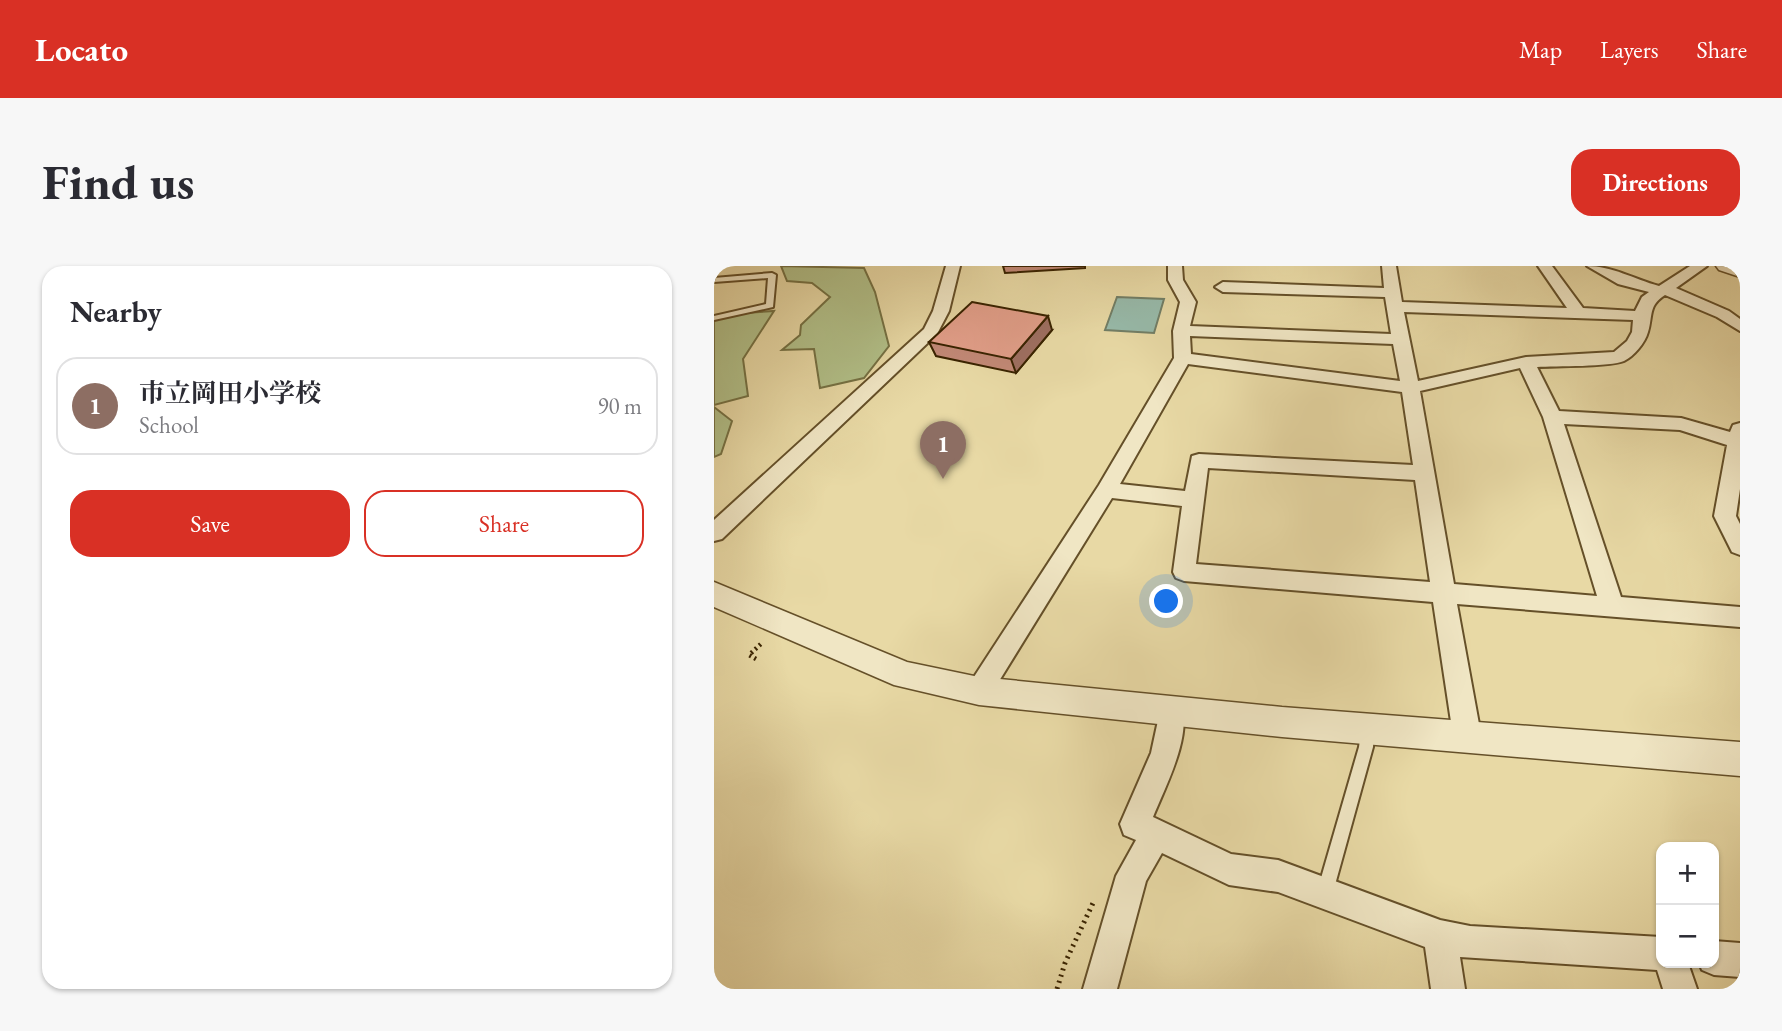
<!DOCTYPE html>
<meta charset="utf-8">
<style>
body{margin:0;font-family:"EB Garamond","Noto Serif JP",serif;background:#f7f7f7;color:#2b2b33}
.controls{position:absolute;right:21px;bottom:21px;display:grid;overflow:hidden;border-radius:14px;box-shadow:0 2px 5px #0004}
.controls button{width:63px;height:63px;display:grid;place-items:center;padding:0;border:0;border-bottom:2px solid #e1e1e2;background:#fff;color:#2b2b33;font:35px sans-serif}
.you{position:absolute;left:453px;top:336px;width:24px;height:24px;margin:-18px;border:5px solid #fff;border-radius:50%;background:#1a73e8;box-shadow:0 0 0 10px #1a73e833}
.badge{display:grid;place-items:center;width:46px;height:46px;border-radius:50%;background:#d93025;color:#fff;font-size:23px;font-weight:700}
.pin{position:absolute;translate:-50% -58px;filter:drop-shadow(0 2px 4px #0008)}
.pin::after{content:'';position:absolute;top:37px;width:24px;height:21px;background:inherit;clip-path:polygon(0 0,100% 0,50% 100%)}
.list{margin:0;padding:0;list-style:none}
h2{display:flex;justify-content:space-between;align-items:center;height:91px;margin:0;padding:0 28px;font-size:30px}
h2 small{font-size:23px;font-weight:400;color:#7c7c81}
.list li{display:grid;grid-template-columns:46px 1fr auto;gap:21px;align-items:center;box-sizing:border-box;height:98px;margin:0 14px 14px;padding:0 14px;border:2px solid #e1e1e2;border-radius:21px}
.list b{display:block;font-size:26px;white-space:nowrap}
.list p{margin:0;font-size:23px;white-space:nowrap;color:#7c7c81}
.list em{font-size:23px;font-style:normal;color:#7c7c81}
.actions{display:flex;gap:14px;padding:21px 28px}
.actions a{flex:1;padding:16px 0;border:2px solid #d93025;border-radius:21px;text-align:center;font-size:24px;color:#d93025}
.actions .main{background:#d93025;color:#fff}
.map{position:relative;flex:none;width:1026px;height:723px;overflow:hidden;border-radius:21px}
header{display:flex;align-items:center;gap:42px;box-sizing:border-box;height:98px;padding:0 35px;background:#d93025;color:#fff}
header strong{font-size:33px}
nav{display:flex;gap:38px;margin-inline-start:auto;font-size:24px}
.intro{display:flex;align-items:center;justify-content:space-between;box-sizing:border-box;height:168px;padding:0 42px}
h1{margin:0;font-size:49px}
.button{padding:18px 32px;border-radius:21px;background:#d93025;color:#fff;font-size:24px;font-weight:700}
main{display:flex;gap:42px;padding:0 42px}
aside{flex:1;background:#fff;border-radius:21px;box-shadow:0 2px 5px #0004}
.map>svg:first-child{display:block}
.green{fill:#b2c089;stroke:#767244;stroke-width:2}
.water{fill:#97baaa;stroke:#717e66;stroke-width:2}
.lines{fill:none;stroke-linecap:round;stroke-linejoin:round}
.service-casing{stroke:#655029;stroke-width:4}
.minor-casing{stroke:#655029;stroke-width:4}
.tertiary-casing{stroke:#655029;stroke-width:3}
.path-far1{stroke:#392300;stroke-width:4.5;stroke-dasharray:2 3.5;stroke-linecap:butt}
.path{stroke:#392300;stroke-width:5;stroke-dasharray:2 4.5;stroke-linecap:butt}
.service{fill:#f0e6c4;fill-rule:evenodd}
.minor{fill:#f0e6c4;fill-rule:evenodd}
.tertiary{fill:#f0e6c4;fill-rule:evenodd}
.wall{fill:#c28977;stroke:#392300;stroke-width:2}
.shaded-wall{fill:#9e6f61;stroke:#392300;stroke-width:2}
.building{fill:#e29f8a;stroke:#392300;stroke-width:2}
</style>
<header>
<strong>Locato</strong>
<nav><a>Map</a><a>Layers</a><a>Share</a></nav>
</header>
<div class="intro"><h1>Find us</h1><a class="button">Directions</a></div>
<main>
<aside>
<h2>Nearby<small></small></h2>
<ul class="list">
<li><span class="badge" style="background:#8d6e63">1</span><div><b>市立岡田小学校</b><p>School</p></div><em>90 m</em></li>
</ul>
<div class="actions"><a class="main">Save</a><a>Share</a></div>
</aside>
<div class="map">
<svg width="1026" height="723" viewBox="0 0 1026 723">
<rect width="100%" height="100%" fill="#e8d9a5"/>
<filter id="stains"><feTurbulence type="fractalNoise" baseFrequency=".00286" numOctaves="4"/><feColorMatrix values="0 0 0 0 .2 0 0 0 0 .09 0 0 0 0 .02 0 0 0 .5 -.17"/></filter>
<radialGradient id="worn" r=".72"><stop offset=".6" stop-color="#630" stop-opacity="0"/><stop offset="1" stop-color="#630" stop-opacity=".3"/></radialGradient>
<!-- green -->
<g class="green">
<path d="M 67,0 L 150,2 L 161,26 L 175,80 L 150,112 L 106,122 L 100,83 L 68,84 L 86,69 L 87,59 L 116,31 L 98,17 L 73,15 Z"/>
<path d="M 60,45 L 29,93 L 34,130 L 0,139 L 0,49 Z"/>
<path d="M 0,141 L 18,155 L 7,188 L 0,191 Z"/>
</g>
<!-- water -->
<path class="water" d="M 403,31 L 450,33 L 440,67 L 391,64 Z"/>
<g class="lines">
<!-- service casing -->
<g class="service-casing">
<g id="service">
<path d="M 58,7 L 62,9 L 59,41 L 0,54 L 0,50 L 52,38 L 54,12 L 0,16 L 0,12 Z"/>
<path d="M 653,458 L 658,459 L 660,464 L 659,481 L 619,626 L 617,632 L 611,634 L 605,632 L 603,626 L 645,481 L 648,459 Z"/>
</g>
</g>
<!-- minor casing -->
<g class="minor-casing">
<g id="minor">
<path d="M 232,0 L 246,0 L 235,45 L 223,68 L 8,273 L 0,275 L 0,254 L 210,63 L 219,45 Z"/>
<path d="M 454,0 L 468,0 L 469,14 L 482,36 L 476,60 L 677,68 L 671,31 L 509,26 L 501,21 L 509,16 L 670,22 L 668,0 L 682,0 L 688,36 L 853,42 L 824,0 L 838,0 L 869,42 L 921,45 L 928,31 L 935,26 L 904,18 L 873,0 C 898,0 920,13 945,20 L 976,0 L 993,0 L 962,22 L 1015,45 L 1026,53 L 1026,65 L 1003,51 L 951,29 C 934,40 939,49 934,66 C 931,77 920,90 910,95 C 897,101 841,100 823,101 L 845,145 L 967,152 L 1016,166 L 1019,159 L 1026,157 L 1026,223 L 1022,250 L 1026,258 L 1026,289 L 1018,286 L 1000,250 L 1013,179 L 966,164 L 850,158 L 907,331 L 1026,341 L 1026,361 L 743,338 L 767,469 L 763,478 L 753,482 L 743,478 L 739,469 L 719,336 L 470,315 L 462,312 L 459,306 L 468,240 L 398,232 L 274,433 L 265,437 L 256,433 L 252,425 L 256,417 L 385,219 L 460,92 L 459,65 L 466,36 L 454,14 ZM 690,46 L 919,54 L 918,66 L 913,75 L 900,86 L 812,91 L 704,115 ZM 476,70 L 679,78 L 686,115 L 477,88 ZM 474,98 L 688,126 L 699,199 L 485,188 L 478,190 L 471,225 L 406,218 ZM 806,102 L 829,151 L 883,330 L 740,318 L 706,125 ZM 494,202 L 701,214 L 716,316 L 482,298 Z"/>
<path d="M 457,433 L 466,436 C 480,467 451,521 439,551 L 517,588 L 564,594 L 726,654 L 756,660 L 947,671 L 947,697 L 974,697 L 983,723 L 949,723 L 943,704 L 746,691 L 751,723 L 717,723 L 711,681 L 564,626 L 515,619 L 448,587 L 432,615 L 403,723 L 369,723 L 402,610 L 422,574 L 410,569 L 406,558 L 437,487 L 448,436 Z"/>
<path d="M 1000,675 L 1026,677 L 1026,711 L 1000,709 L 988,704 L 985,697 L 1000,697 Z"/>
</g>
</g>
<!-- tertiary casing -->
<g class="tertiary-casing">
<g id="tertiary">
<path d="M 1002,0 L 1026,0 L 1026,11 L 1005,4 Z"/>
<path d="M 0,316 L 193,396 L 265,411 L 568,441 L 1026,476 L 1026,510 L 568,471 L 265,439 L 180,419 L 0,341 Z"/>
</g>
</g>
<!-- path-far1 -->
<path class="path-far1" d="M 42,393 L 35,389 L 49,376"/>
<!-- path -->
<path class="path" d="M 343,723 L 351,697 L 379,637"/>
<!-- service -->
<use href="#service" class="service"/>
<!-- minor -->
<use href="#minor" class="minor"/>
<!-- tertiary -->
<use href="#tertiary" class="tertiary"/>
</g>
<!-- wall -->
<g class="wall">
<path d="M 289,0 L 371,0 L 371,2 L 291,7 Z"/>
<path d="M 338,64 L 302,107 L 222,90 L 215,76 Z"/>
</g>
<!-- shaded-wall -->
<path class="shaded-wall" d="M 334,50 L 338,64 L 302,107 L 297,93 Z"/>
<!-- building -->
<path class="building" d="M 258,36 L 334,50 L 297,93 L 215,76 Z"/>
<rect width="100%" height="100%" filter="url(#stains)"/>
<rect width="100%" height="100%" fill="url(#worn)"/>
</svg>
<div class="controls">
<button>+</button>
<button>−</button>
</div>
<div class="you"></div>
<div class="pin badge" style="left:229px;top:213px;background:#8d6e63">1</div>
</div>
</main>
